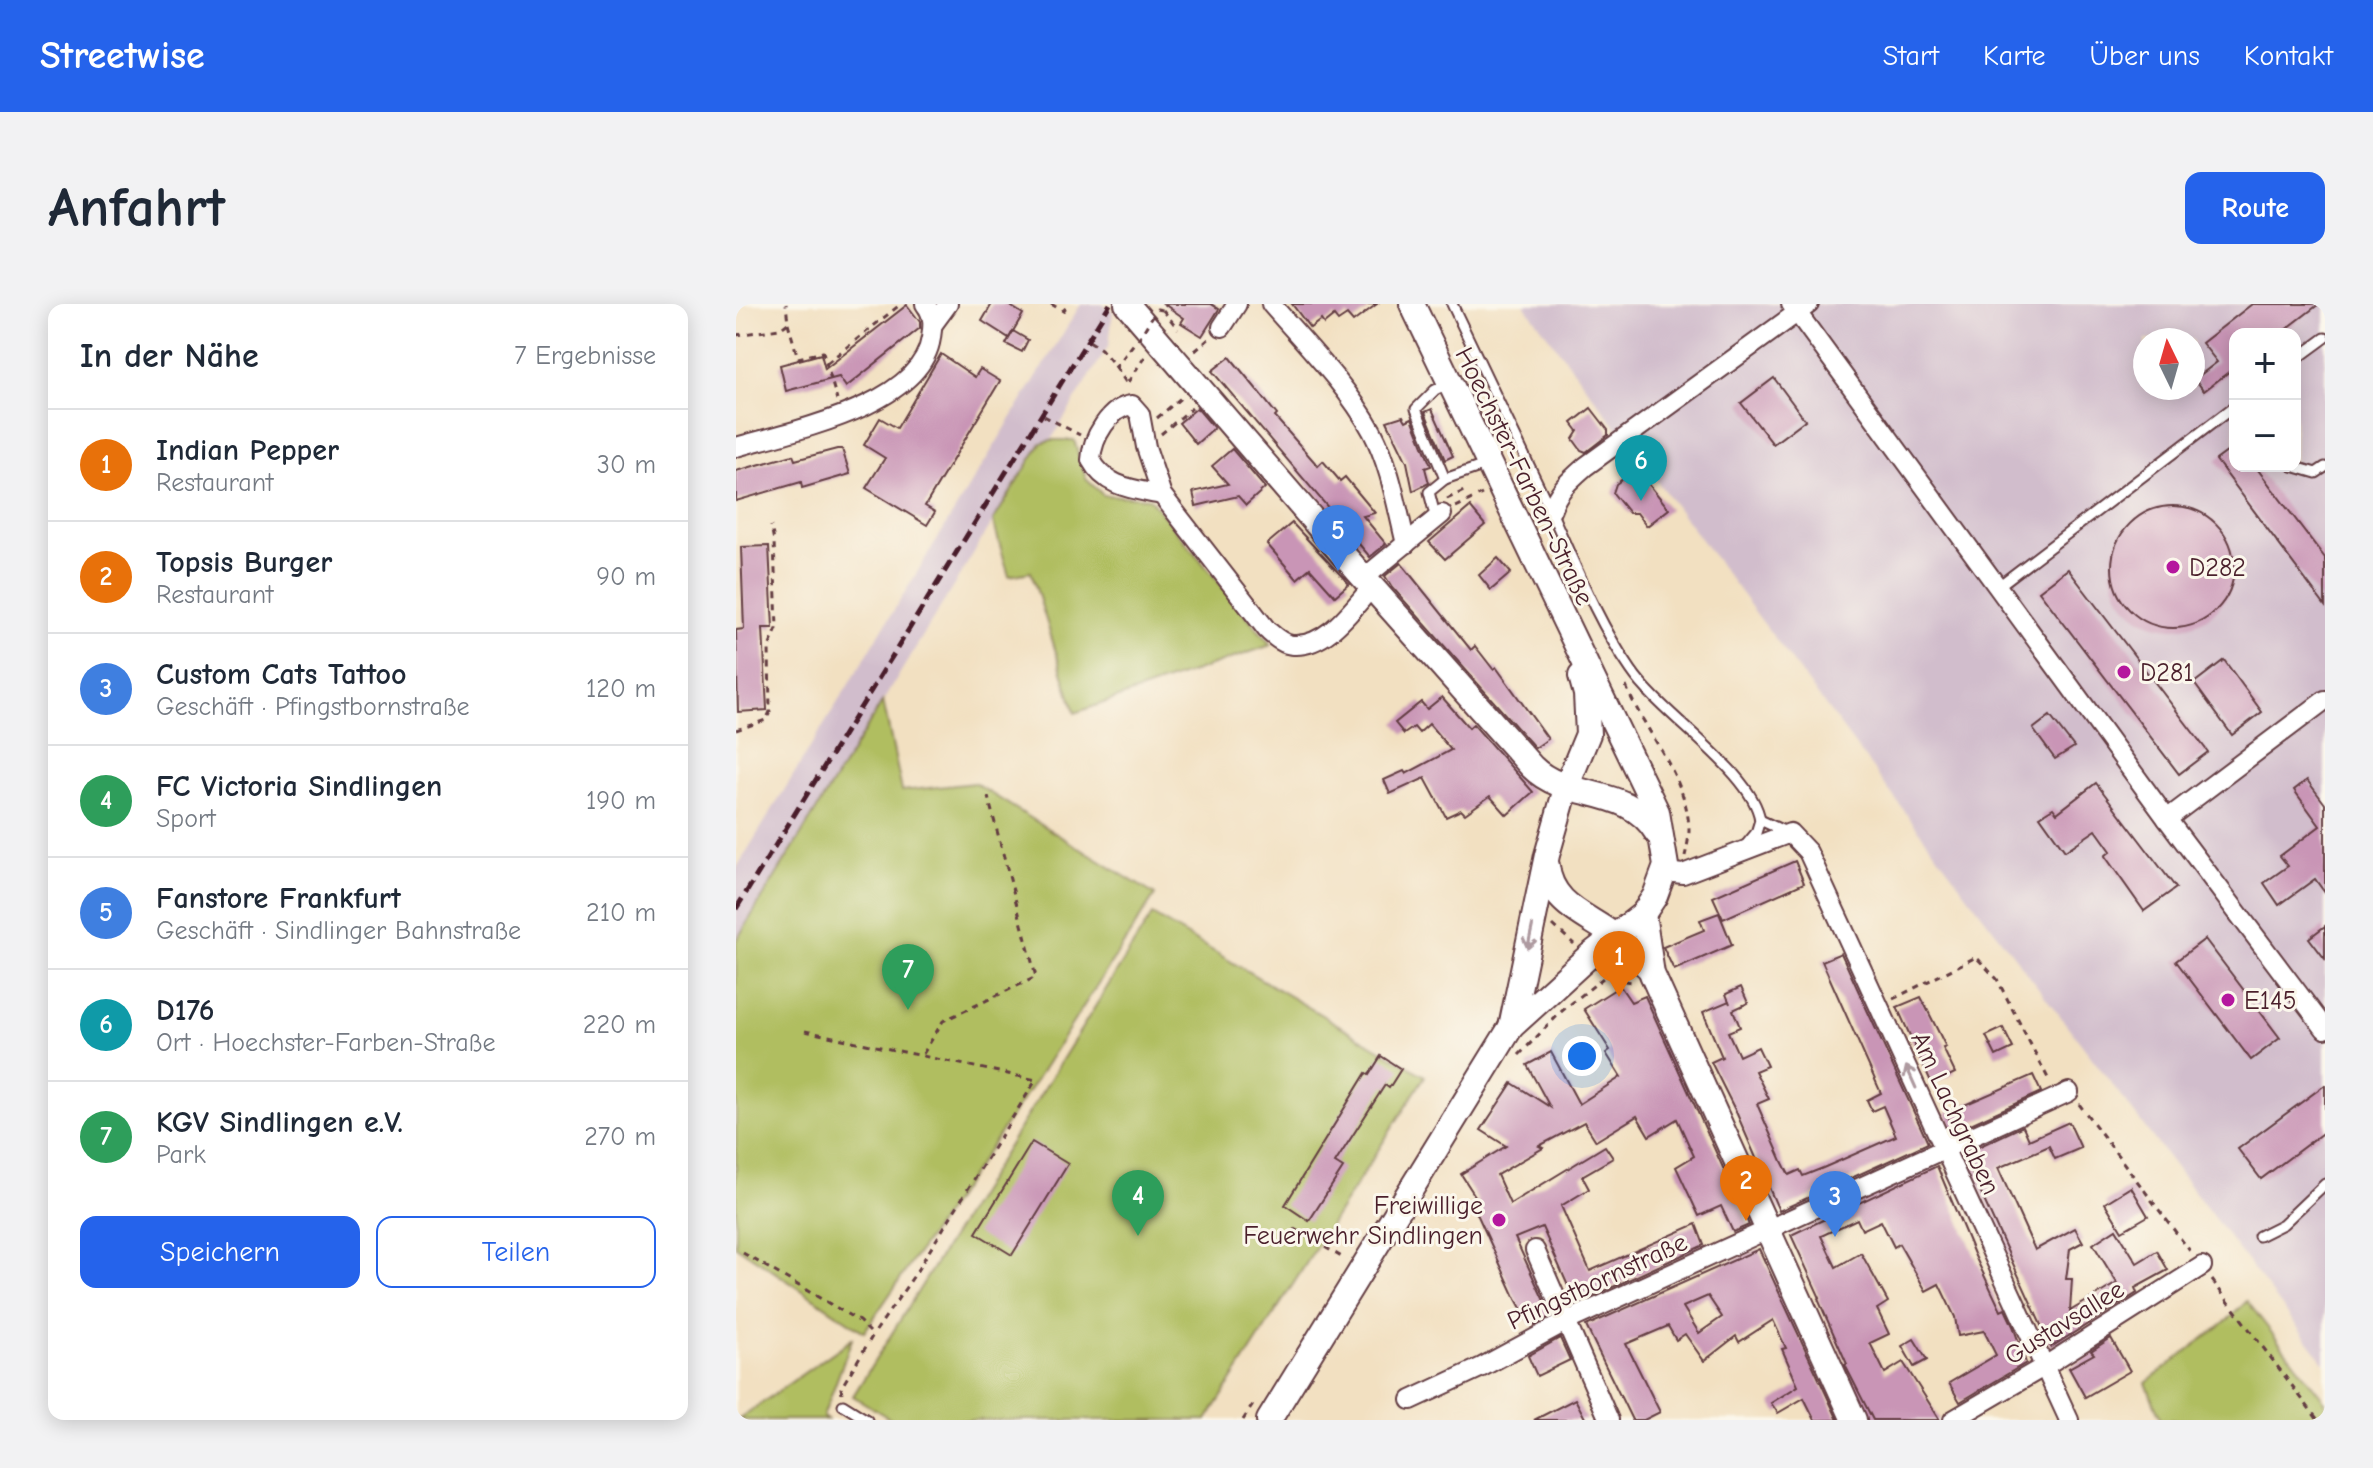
<!DOCTYPE html>
<html lang="de">
<meta charset="utf-8">
<style>
body{margin:0;font-family:"Comic Neue",sans-serif;background:#f2f2f3;color:#1f2937}
.controls{position:absolute;right:24px;top:24px;display:grid;overflow:hidden;border-radius:16px;box-shadow:0 4px 20px #0003}
.controls button{width:72px;height:72px;display:grid;place-items:center;padding:0;border:0;border-bottom:2px solid #e0e1e3;background:#fff;color:#1f2937;font:40px sans-serif}
.compass{position:absolute;left:1397px;top:24px;width:72px;height:72px;border-radius:50%;background:#fff;box-shadow:0 4px 20px #0003;rotate:355deg}
.you{position:absolute;left:846px;top:752px;width:28px;height:28px;margin:-20px;border:6px solid #fff;border-radius:50%;background:#1a73e8;box-shadow:0 0 0 12px #1a73e833}
.badge{display:grid;place-items:center;width:52px;height:52px;border-radius:50%;background:#2563eb;color:#fff;font-size:26px;font-weight:700}
.pin{position:absolute;translate:-50% -66px;filter:drop-shadow(0 2px 4px #0008)}
.pin::after{content:'';position:absolute;top:42px;width:28px;height:24px;background:inherit;clip-path:polygon(0 0,100% 0,50% 100%)}
.list{margin:0;padding:0;list-style:none}
h2{display:flex;justify-content:space-between;align-items:center;height:104px;margin:0;padding:0 32px;font-size:34px}
h2 small{font-size:26px;font-weight:400;color:#747a83}
.list li{display:grid;grid-template-columns:52px 1fr auto;gap:24px;align-items:center;box-sizing:border-box;height:112px;padding:0 32px;border-top:2px solid #e0e1e3}
.list b{display:block;font-size:30px;white-space:nowrap}
.list p{margin:0;font-size:26px;white-space:nowrap;color:#747a83}
.list em{font-size:26px;font-style:normal;color:#747a83}
.actions{display:flex;gap:16px;padding:24px 32px}
.actions a{flex:1;padding:18px 0;border:2px solid #2563eb;border-radius:16px;text-align:center;font-size:28px;color:#2563eb}
.actions .main{background:#2563eb;color:#fff}
.map{position:relative;flex:none;width:1589px;height:1116px;overflow:hidden;border-radius:16px}
header{display:flex;align-items:center;gap:48px;box-sizing:border-box;height:112px;padding:0 40px;background:#2563eb;color:#fff}
header strong{font-size:38px}
nav{display:flex;gap:44px;margin-inline-start:auto;font-size:28px}
.intro{display:flex;align-items:center;justify-content:space-between;box-sizing:border-box;height:192px;padding:0 48px}
h1{margin:0;font-size:56px}
.button{padding:20px 36px;border-radius:16px;background:#2563eb;color:#fff;font-size:28px;font-weight:700}
main{display:flex;gap:48px;padding:0 48px}
aside{flex:1;background:#fff;border-radius:16px;box-shadow:0 4px 20px #0003}
.map>svg:first-child{display:block}
.industrial{fill:#d1bdcc;fill-rule:evenodd}
.green{fill:#b0be60;stroke:#7d6e46;stroke-width:2}
.building{fill:#c995b6;fill-rule:evenodd}
.lines{fill:none;stroke-linecap:round;stroke-linejoin:round}
.lane-casing{stroke:#633c42;stroke-width:13}
.street-casing{stroke:#633c42;stroke-width:22}
.secondary-casing{stroke:#633c42;stroke-width:28}
.path{stroke:#633c42;stroke-width:3;stroke-dasharray:6 6;stroke-linecap:butt}
.lane{stroke:#fff;stroke-width:9}
.street{stroke:#fff;stroke-width:18}
.secondary{stroke:#fff;stroke-width:24}
.rail{stroke:#4a1f2b;stroke-width:5;stroke-dasharray:12 6;stroke-linecap:butt}
.path-bridge{stroke:#633c42;stroke-width:3;stroke-dasharray:6 6;stroke-linecap:butt}
.oneway{stroke:#ae9aa0}
.poi-dot{fill:#b5179e;stroke:#fbf7ec;stroke-width:3}
.labels{text-anchor:middle;stroke-width:6;stroke-linejoin:round;paint-order:stroke}
.street-label{font-size:26px;fill:#4a1f2b;stroke:#fbf7ec}
.poi-label{font-size:26px;fill:#4a1f2b;stroke:#fbf7ec;text-anchor:start}
</style>
<header>
<strong>Streetwise</strong>
<nav><a>Start</a><a>Karte</a><a>Über uns</a><a>Kontakt</a></nav>
</header>
<div class="intro"><h1>Anfahrt</h1><a class="button">Route</a></div>
<main>
<aside>
<h2>In der Nähe<small>7 Ergebnisse</small></h2>
<ul class="list">
<li><span class="badge" style="background:#e8710a">1</span><div><b>Indian Pepper</b><p>Restaurant</p></div><em>30 m</em></li>
<li><span class="badge" style="background:#e8710a">2</span><div><b>Topsis Burger</b><p>Restaurant</p></div><em>90 m</em></li>
<li><span class="badge" style="background:#3f7fe0">3</span><div><b>Custom Cats Tattoo</b><p>Geschäft · Pfingstbornstraße</p></div><em>120 m</em></li>
<li><span class="badge" style="background:#2e9e5b">4</span><div><b>FC Victoria Sindlingen</b><p>Sport</p></div><em>190 m</em></li>
<li><span class="badge" style="background:#3f7fe0">5</span><div><b>Fanstore Frankfurt</b><p>Geschäft · Sindlinger Bahnstraße</p></div><em>210 m</em></li>
<li><span class="badge" style="background:#0f9aa8">6</span><div><b>D176</b><p>Ort · Hoechster-Farben-Straße</p></div><em>220 m</em></li>
<li><span class="badge" style="background:#2e9e5b">7</span><div><b>KGV Sindlingen e.V.</b><p>Park</p></div><em>270 m</em></li>
</ul>
<div class="actions"><a class="main">Speichern</a><a>Teilen</a></div>
</aside>
<div class="map">
<svg width="1589" height="1116" viewBox="0 0 1589 1116">
<rect width="100%" height="100%" fill="#fbf7ec"/>
<filter id="ink" filterUnits="userSpaceOnUse"><feTurbulence type="fractalNoise" baseFrequency=".0125" numOctaves="2"/><feDisplacementMap in="SourceGraphic" scale="16" xChannelSelector="R" yChannelSelector="G"/><feConvolveMatrix kernelMatrix="1 2 1 2 8 2 1 2 1" color-interpolation-filters="sRGB"/></filter>
<filter id="wash" filterUnits="userSpaceOnUse"><feTurbulence type="fractalNoise" baseFrequency=".006" numOctaves="4" result="noise"/><feDisplacementMap in="SourceGraphic" scale="32" xChannelSelector="R" yChannelSelector="G"/><feGaussianBlur stdDeviation="1.8" result="paint"/><feColorMatrix in="noise" values="0 0 0 0 0 0 0 0 0 0 0 0 0 0 0 0 0 1.4 0 .05"/><feComposite in="paint" operator="in"/></filter>
<g filter="url(#wash)">
<rect width="100%" height="100%" fill="#f2e0c1"/>
<!-- industrial -->
<g class="industrial">
<path d="M 345,0 L 366,0 L 377,7 L 373,41 L 315,136 L 305,139 L 0,637 L 0,565 Z"/>
<path d="M 788,0 L 1589,0 L 1589,1059 L 1239,601 ZM 1499,30 L 1559,30 L 1559,162 L 1499,162 ZM 1409,36 L 1457,36 L 1457,84 L 1409,84 Z"/>
</g>
<!-- green -->
<g class="green">
<path d="M 315,136 L 338,136 L 350,175 L 367,191 L 413,194 L 535,341 L 339,409 L 295,268 L 273,272 L 257,217 L 305,139 Z"/>
<path d="M 147,397 L 166,487 L 238,479 L 419,591 L 300,776 L 128,1028 L 0,942 L 0,637 Z"/>
<path d="M 416,611 L 689,772 L 471,1116 L 156,1116 L 117,1092 Z"/>
<path d="M 1511,997 L 1589,1097 L 1589,1116 L 1425,1116 L 1410,1079 L 1495,1013 Z"/>
<path d="M 116,1035 L 87,1113 L 91,1116 L 2,1116 Z"/>
</g>
<g id="blocks">
<!-- building -->
<g class="building">
<path d="M 256,0 L 271,0 L 287,10 L 273,34 L 246,17 Z"/>
<path d="M 428,0 L 475,0 L 483,5 L 466,32 L 445,19 L 448,14 Z"/>
<path d="M 556,0 L 641,0 L 617,18 L 611,11 L 602,17 L 598,12 L 588,20 L 585,16 L 574,24 Z"/>
<path d="M 1516,0 L 1583,0 L 1544,30 L 1499,30 L 1499,63 L 1468,87 L 1459,75 L 1481,58 L 1466,39 Z"/>
<path d="M 171,1 L 184,18 L 184,24 L 110,83 L 103,73 L 50,87 L 44,61 L 85,50 L 89,65 Z"/>
<path d="M 277,27 L 292,36 L 286,48 L 270,40 Z"/>
<path d="M 205,50 L 239,73 L 244,65 L 264,77 L 189,202 L 199,208 L 191,221 L 130,184 L 149,154 L 128,141 L 144,114 L 161,124 Z"/>
<path d="M 494,53 L 522,87 L 541,111 L 539,113 L 582,162 L 587,157 L 604,177 L 609,173 L 639,209 L 627,212 L 650,240 L 634,253 L 476,67 Z"/>
<path d="M 1038,74 L 1069,116 L 1037,140 L 1005,99 Z"/>
<path d="M 461,104 L 478,124 L 460,140 L 443,119 Z"/>
<path d="M 855,104 L 872,126 L 872,131 L 850,148 L 845,146 L 837,135 L 842,127 L 836,119 Z"/>
<path d="M 696,105 L 717,152 L 709,156 L 689,108 Z"/>
<path d="M 667,112 L 670,117 L 676,114 L 695,162 L 689,164 L 693,179 L 677,187 L 671,158 L 651,117 Z"/>
<path d="M 1499,142 L 1499,162 L 1519,162 L 1589,254 L 1589,302 L 1480,156 Z"/>
<path d="M 101,145 L 106,145 L 114,170 L 66,184 L 65,178 L 0,197 L 0,167 L 57,151 L 59,156 Z"/>
<path d="M 496,145 L 529,184 L 510,201 L 502,192 L 460,202 L 457,188 L 492,180 L 476,162 Z"/>
<path d="M 896,168 L 903,168 L 933,205 L 911,222 L 901,209 L 893,209 L 877,189 L 880,180 Z"/>
<circle cx="1437" cy="263" r="61"/>
<path d="M 734,203 L 749,221 L 709,255 L 693,238 Z"/>
<path d="M 556,219 L 613,280 L 599,292 L 574,264 L 561,275 L 531,240 Z"/>
<path d="M 33,242 L 37,324 L 27,324 L 31,406 L 2,408 L 0,326 L 8,325 L 5,243 Z"/>
<path d="M 762,254 L 775,269 L 755,286 L 743,271 Z"/>
<path d="M 665,259 L 735,346 L 739,342 L 757,365 L 760,363 L 812,435 L 799,444 L 656,283 L 649,272 Z"/>
<path d="M 1332,265 L 1472,448 L 1443,470 L 1303,287 Z"/>
<path d="M 1488,356 L 1526,408 L 1496,431 L 1458,379 Z"/>
<path d="M 706,393 L 733,424 L 737,420 L 797,488 L 771,511 L 754,492 L 729,510 L 725,506 L 710,513 L 689,474 L 654,490 L 648,476 L 668,467 L 670,470 L 715,446 L 693,420 L 683,429 L 678,423 L 668,430 L 659,419 L 685,398 L 691,405 Z"/>
<path d="M 1314,412 L 1338,443 L 1319,455 L 1297,425 Z"/>
<path d="M 1571,476 L 1589,500 L 1589,589 L 1579,575 L 1543,601 L 1528,579 L 1552,562 L 1544,552 L 1584,522 L 1558,486 Z"/>
<path d="M 1360,479 L 1440,584 L 1408,607 L 1369,552 L 1375,547 L 1360,526 L 1329,547 L 1304,512 L 1317,504 L 1321,509 Z"/>
<path d="M 1059,557 L 1068,579 L 987,615 L 977,593 Z"/>
<path d="M 983,609 L 996,641 L 938,666 L 927,643 L 968,626 L 964,616 Z"/>
<path d="M 1589,622 L 1589,655 L 1573,634 Z"/>
<path d="M 1469,635 L 1544,734 L 1515,756 L 1440,657 Z"/>
<path d="M 1105,649 L 1192,839 L 1043,907 L 1001,810 L 975,758 L 986,753 L 967,708 L 993,697 L 994,700 L 990,690 L 1005,683 L 1012,699 L 997,706 L 1004,723 L 992,728 L 1003,752 L 1022,743 L 1031,762 L 1019,767 L 1033,795 L 1021,800 L 1046,857 L 1053,871 L 1064,866 L 1067,872 L 1087,864 L 1160,832 L 1147,802 L 1136,807 L 1131,796 L 1145,789 L 1086,657 Z"/>
<path d="M 884,682 L 895,698 L 909,692 L 1013,921 L 997,928 L 985,902 L 963,912 L 940,863 L 958,852 L 941,815 L 913,832 L 901,812 L 860,837 L 848,818 L 803,842 L 807,844 L 761,871 L 774,900 L 869,842 L 877,854 L 846,872 L 853,885 L 825,902 L 854,967 L 960,920 L 968,941 L 840,1000 L 806,923 L 779,934 L 815,1012 L 799,1021 L 796,1015 L 792,1017 L 780,995 L 737,901 L 743,898 L 725,870 L 770,842 L 745,826 L 776,779 L 814,803 L 791,761 L 815,748 L 843,800 L 885,773 L 870,749 L 874,746 L 848,705 Z"/>
<path d="M 1185,693 L 1210,743 L 1207,744 L 1219,769 L 1196,780 L 1161,703 Z"/>
<path d="M 1267,724 L 1277,744 L 1260,752 L 1250,732 Z"/>
<path d="M 645,752 L 665,765 L 653,784 L 649,781 L 599,859 L 607,864 L 573,917 L 549,901 L 630,769 L 633,771 Z"/>
<path d="M 1297,771 L 1305,788 L 1217,828 L 1210,809 Z"/>
<path d="M 1589,781 L 1589,827 L 1525,875 L 1502,845 Z"/>
<path d="M 1333,818 L 1345,844 L 1319,855 L 1313,842 L 1262,864 L 1299,946 L 1339,924 L 1347,938 L 1334,945 L 1330,975 L 1336,975 L 1334,1007 L 1381,979 L 1357,940 L 1380,925 L 1401,959 L 1421,947 L 1432,966 L 1399,984 L 1401,989 L 1315,1043 L 1227,850 L 1287,822 L 1293,836 Z"/>
<path d="M 296,838 L 332,860 L 276,951 L 240,929 Z"/>
<path d="M 1201,862 L 1238,950 L 1265,1007 L 1269,1005 L 1277,1022 L 1290,1059 L 1224,1098 L 1213,1079 L 1260,1051 L 1248,1027 L 1222,1032 L 1219,1013 L 1203,980 L 1190,987 L 1163,940 L 1158,943 L 1145,917 L 1126,926 L 1121,915 L 1085,932 L 1100,963 L 1125,949 L 1152,998 L 1141,1005 L 1153,1030 L 1134,1039 L 1149,1069 L 1167,1058 L 1204,1116 L 1137,1116 L 1109,1061 L 1111,1060 L 1082,995 L 1084,994 L 1055,931 Z"/>
<path d="M 1395,883 L 1412,912 L 1386,927 L 1369,899 Z"/>
<path d="M 1023,945 L 1102,1116 L 1079,1116 L 1068,1094 L 1042,1109 L 1035,1099 L 1062,1082 L 1046,1045 L 1050,1044 L 1037,1016 L 1003,1038 L 1000,1032 L 968,1057 L 949,1030 L 940,1036 L 932,1022 L 890,1040 L 924,1108 L 908,1116 L 896,1116 L 850,1022 ZM 972,992 L 986,1013 L 963,1029 L 947,1003 Z"/>
<path d="M 824,1034 L 834,1056 L 801,1072 L 792,1052 Z"/>
<path d="M 1375,1034 L 1394,1067 L 1349,1093 L 1333,1064 L 1358,1050 L 1355,1047 Z"/>
<path d="M 1178,1035 L 1191,1056 L 1178,1063 L 1166,1042 Z"/>
<path d="M 839,1095 L 850,1116 L 798,1116 Z"/>
</g>
</g>
</g>
<g filter="url(#ink)">
<use href="#blocks" fill-opacity="0" stroke="#633c42" stroke-width="2"/>
<g class="lines">
<!-- lane casing -->
<g class="lane-casing">
<g id="lane">
<path d="M 716,0 C 748,68 781,135 813,203 C 838,258 861,317 895,366 C 925,411 1017,468 1024,516 L 1050,528"/>
<path d="M 1559,56 L 1589,34"/>
<path d="M 714,79 L 699,86 L 680,105 L 709,175 L 752,160"/>
<path d="M 1556,162 L 1580,169 L 1589,163"/>
<path d="M 700,215 L 693,188 L 709,175"/>
<path d="M 1260,284 L 1499,102"/>
<path d="M 1010,541 L 1020,529 L 1024,516"/>
<path d="M 1523,932 L 1547,920 L 1589,880"/>
<path d="M 107,1101 L 131,1116"/>
</g>
</g>
<!-- street casing -->
<g class="street-casing">
<g id="street">
<path d="M 535,0 C 568,38 612,83 636,127 C 654,161 661,203 670,240"/>
<path d="M 1055,0 L 1431,515 L 1589,725"/>
<path d="M 198,19 L 212,0"/>
<path d="M 486,23 L 501,0"/>
<path d="M 0,143 C 55,127 185,102 195,34 C 197,21 198,11 189,0"/>
<path d="M 426,191 C 398,185 370,184 355,156 C 356,134 374,103 396,101 L 404,110 L 410,143 L 426,191 L 531,326 C 538,332 547,341 557,341 C 591,343 616,305 636,283"/>
<path d="M 815,207 C 822,186 834,176 850,162 L 1073,0"/>
<path d="M 628,274 L 706,210"/>
<path d="M 1431,515 L 1589,396"/>
<path d="M 929,568 L 947,570 L 1054,529 L 1072,548 L 1333,1116"/>
<path d="M 799,946 L 873,1116"/>
<path d="M 675,1096 L 746,1063 L 829,1018 L 1333,788"/>
<path d="M 1217,1116 L 1309,1062 L 1466,962"/>
</g>
</g>
<!-- secondary casing -->
<g class="secondary-casing">
<g id="secondary">
<path d="M 391,0 L 603,246 L 796,463 C 831,498 892,480 921,529"/>
<path d="M 811,562 C 815,602 852,611 880,633 C 891,642 902,654 913,664"/>
<path d="M 907,610 L 916,670 L 1118,1116"/>
<path d="M 775,723 L 811,551 L 831,481 L 852,430 L 850,390 L 845,372"/>
<path d="M 533,1116 L 775,723 L 853,652 L 907,610 L 919,592 L 930,562 L 921,508 L 676,0"/>
</g>
</g>
<!-- path -->
<g class="path">
<path d="M 315,0 L 327,7 L 333,0"/>
<path d="M 427,6 L 442,25"/>
<path d="M 52,19 L 62,54 L 87,48 L 101,96"/>
<path d="M 0,31 L 44,25 L 52,19 L 50,0"/>
<path d="M 353,37 L 365,45 L 380,63 L 399,38"/>
<path d="M 459,47 L 474,34"/>
<path d="M 91,59 L 165,0"/>
<path d="M 380,63 L 393,83"/>
<path d="M 392,78 L 410,51"/>
<path d="M 308,112 L 344,131"/>
<path d="M 421,114 L 446,93"/>
<path d="M 425,130 L 456,104"/>
<path d="M 711,195 L 732,185"/>
<path d="M 720,203 L 746,190"/>
<path d="M 890,382 C 909,429 952,473 953,526 C 953,534 951,544 949,552"/>
<path d="M 0,426 L 30,416 L 34,408 L 33,343 L 41,325 L 38,237 L 35,222"/>
<path d="M 817,621 L 838,640"/>
<path d="M 868,666 L 881,676 L 897,678"/>
<path d="M 1157,695 L 1240,653 L 1261,675 L 1314,778"/>
<path d="M 69,727 L 300,776 L 177,973 L 137,1031"/>
<path d="M 187,750 L 207,717 L 300,673 L 252,493"/>
<path d="M 783,751 L 826,707 L 872,670"/>
<path d="M 1343,800 L 1454,947"/>
<path d="M 558,925 L 609,955"/>
<path d="M 7,949 L 123,1017 L 137,1031 L 105,1084 L 106,1089"/>
<path d="M 1476,976 L 1582,1116"/>
<path d="M 507,1116 L 518,1099"/>
</g>
<!-- lane -->
<use href="#lane" class="lane"/>
<!-- street -->
<use href="#street" class="street"/>
<!-- secondary -->
<use href="#secondary" class="secondary"/>
<!-- rail -->
<path class="rail" d="M 0,605 L 374,0"/>
<!-- path-bridge -->
<path class="path-bridge" d="M 402,36 L 421,5 L 427,6"/>
</g>
<!-- one-way arrows -->
<defs><path id="oneway-shaft" d="M-6 0H5M1.5-3L5.5 0L1.5 3" fill="none" stroke-width="1.6" stroke-linecap="round" stroke-linejoin="round" transform="scale(2)"/></defs>
<g class="oneway">
<use href="#oneway-shaft" transform="translate(794 633) rotate(102)"/>
<use href="#oneway-shaft" transform="translate(1175 773) rotate(-114)"/>
</g>
</g>
<!-- markers -->
<g class="poi-dot">
<circle cx="1437" cy="263" r="8"/>
<circle cx="1388" cy="368" r="8"/>
<circle cx="1492" cy="696" r="8"/>
<circle cx="763" cy="916" r="8"/>
</g>
<g class="labels">
<!-- street labels -->
<g class="street-label">
<text transform="translate(789 172) rotate(64)" y="9">Hoechster-Farben-Straße</text>
<text transform="translate(1220 809) rotate(65)" y="9">Am Lachgraben</text>
<text transform="translate(861 977) rotate(-25)" y="9">Pfingstbornstraße</text>
<text transform="translate(1328 1018) rotate(-32)" y="9">Gustavsallee</text>
</g>
<!-- poi labels -->
<g class="poi-label">
<text x="1453" y="272">D282</text>
<text x="1404" y="377">D281</text>
<text x="1508" y="705">E145</text>
<text x="747" y="910" text-anchor="end">Freiwillige<tspan x="747" dy="30">Feuerwehr Sindlingen</tspan></text>
</g>
</g>
</svg>
<div class="controls">
<button>+</button>
<button>−</button>
</div>
<svg class="compass" viewBox="-18 -18 36 36"><path d="M0-13l5 13h-10z" fill="#e53935"/><path d="M0 13l5-13h-10z" fill="#747a83"/></svg>
<div class="you"></div>
<div class="pin badge" style="left:883px;top:693px;background:#e8710a">1</div>
<div class="pin badge" style="left:1010px;top:917px;background:#e8710a">2</div>
<div class="pin badge" style="left:1099px;top:933px;background:#3f7fe0">3</div>
<div class="pin badge" style="left:402px;top:932px;background:#2e9e5b">4</div>
<div class="pin badge" style="left:602px;top:267px;background:#3f7fe0">5</div>
<div class="pin badge" style="left:905px;top:197px;background:#0f9aa8">6</div>
<div class="pin badge" style="left:172px;top:706px;background:#2e9e5b">7</div>
</div>
</main>
